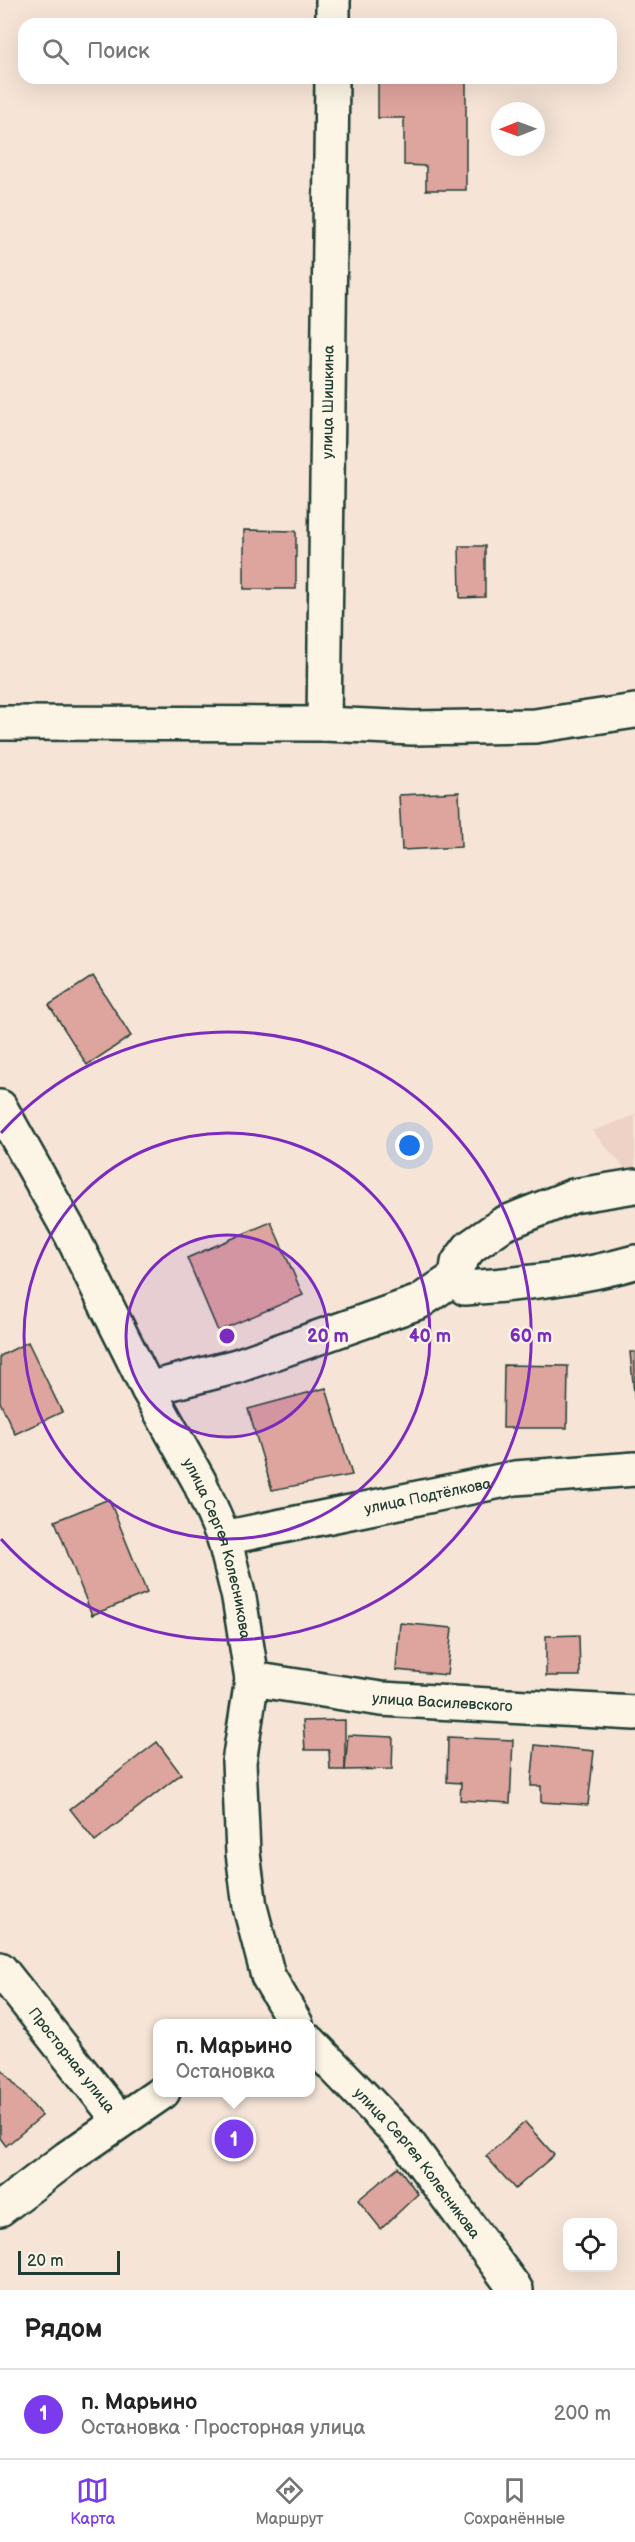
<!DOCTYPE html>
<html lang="ru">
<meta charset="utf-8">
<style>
body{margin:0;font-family:"Balsamiq Sans",sans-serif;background:#f2f2f2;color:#222}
.controls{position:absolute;right:18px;bottom:18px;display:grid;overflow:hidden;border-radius:12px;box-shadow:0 6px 24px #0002}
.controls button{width:54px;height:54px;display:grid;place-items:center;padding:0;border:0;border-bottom:2px solid #e0e0e0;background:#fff;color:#222;font:30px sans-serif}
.compass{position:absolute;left:491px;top:102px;width:54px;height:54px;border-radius:50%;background:#fff;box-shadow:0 6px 24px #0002;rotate:269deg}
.scale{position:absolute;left:18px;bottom:15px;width:102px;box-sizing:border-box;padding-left:6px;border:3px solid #1f3d34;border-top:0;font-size:16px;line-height:21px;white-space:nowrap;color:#1f3d34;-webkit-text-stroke:4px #fcf5e5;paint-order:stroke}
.you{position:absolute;left:410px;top:1146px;width:21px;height:21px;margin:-15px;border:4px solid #fff;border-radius:50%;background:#1a73e8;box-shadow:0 0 0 9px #1a73e833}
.badge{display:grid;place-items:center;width:39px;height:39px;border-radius:50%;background:#7c3aed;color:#fff;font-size:20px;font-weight:700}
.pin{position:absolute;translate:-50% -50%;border:3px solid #fff;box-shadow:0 2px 6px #0006}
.popup{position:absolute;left:153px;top:2019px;width:162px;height:78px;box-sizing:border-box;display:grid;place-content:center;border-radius:12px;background:#fff;filter:drop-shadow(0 2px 4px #0005);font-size:20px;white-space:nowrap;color:#767676}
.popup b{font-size:22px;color:#222}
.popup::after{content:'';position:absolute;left:50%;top:100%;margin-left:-12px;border:12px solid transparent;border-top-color:#fff}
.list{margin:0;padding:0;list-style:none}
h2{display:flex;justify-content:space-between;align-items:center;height:78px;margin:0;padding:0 24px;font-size:26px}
h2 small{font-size:20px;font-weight:400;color:#767676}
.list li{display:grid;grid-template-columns:39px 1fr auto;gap:18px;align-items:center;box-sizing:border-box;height:90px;padding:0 24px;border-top:2px solid #e0e0e0}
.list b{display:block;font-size:22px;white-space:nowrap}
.list p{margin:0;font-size:20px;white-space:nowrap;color:#767676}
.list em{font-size:20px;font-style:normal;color:#767676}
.icon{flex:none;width:33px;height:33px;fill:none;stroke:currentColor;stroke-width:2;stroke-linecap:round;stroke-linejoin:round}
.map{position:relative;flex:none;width:635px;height:2290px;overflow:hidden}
.search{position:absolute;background:#fff;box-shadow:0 6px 24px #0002;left:18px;right:18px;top:18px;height:66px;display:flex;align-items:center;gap:15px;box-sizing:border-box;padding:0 21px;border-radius:18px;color:#767676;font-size:22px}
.sheet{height:168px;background:#fff}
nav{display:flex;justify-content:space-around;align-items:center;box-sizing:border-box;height:84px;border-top:2px solid #e0e0e0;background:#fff;font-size:16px;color:#767676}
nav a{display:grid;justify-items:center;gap:3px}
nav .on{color:#7c3aed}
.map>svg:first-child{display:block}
.built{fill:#efd2c6}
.building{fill:#dea49e;stroke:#1f3d34;stroke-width:1.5}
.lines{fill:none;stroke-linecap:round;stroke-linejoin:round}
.minor-casing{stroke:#1f3d34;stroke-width:38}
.minor{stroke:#fcf5e5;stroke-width:33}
.ring{fill:none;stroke:#7b2cbf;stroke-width:3}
.labels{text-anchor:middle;stroke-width:4.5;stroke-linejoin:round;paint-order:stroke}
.street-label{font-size:15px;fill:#1f3d34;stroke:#fcf5e5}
.centre{fill:#7b2cbf;stroke:#fcf5e5;stroke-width:3}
.ring-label{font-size:18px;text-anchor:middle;font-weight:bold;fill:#7b2cbf;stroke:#fcf5e5;stroke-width:4.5;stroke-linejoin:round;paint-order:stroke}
</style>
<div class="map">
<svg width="635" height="2290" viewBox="0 0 635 2290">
<rect width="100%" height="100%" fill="#f6e5d7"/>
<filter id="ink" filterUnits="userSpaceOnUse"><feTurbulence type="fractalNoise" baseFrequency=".0167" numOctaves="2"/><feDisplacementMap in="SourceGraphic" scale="12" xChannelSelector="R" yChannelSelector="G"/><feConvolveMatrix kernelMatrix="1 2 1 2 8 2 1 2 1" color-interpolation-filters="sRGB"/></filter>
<g filter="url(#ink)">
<!-- built -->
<path class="built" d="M 635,1115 L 635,1180 L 592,1131 Z"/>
<!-- building -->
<g class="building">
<path d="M 378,79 L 466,79 L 466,190 L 426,190 L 426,166 L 404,165 L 404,118 L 378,118 Z"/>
<path d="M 244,530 L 296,531 L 296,589 L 244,589 Z"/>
<path d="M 459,546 L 485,546 L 485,597 L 460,598 Z"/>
<path d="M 459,792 L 461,847 L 402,850 L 399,795 Z"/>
<path d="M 93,976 L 131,1036 L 87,1065 L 49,1005 Z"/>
<path d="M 271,1222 L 303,1295 L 218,1331 L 187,1258 Z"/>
<path d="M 28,1342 L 62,1412 L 15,1434 L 0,1402 L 0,1356 Z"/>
<path d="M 630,1352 L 635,1352 L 635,1403 Z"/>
<path d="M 504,1365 L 568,1366 L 567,1428 L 503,1428 Z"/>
<path d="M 326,1388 L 352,1475 L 272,1490 L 248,1409 Z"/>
<path d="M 109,1499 L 147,1593 L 92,1615 L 55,1521 Z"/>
<path d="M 400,1623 L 452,1628 L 447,1675 L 396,1670 Z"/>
<path d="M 579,1635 L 580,1676 L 546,1676 L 546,1636 Z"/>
<path d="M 345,1720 L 345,1770 L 330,1770 L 329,1750 L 305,1750 L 303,1721 Z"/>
<path d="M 348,1735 L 393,1737 L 392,1769 L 345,1770 Z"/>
<path d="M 448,1737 L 513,1740 L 510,1803 L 460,1800 L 461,1783 L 447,1782 Z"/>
<path d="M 157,1742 L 181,1774 L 95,1841 L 70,1809 Z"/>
<path d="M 535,1745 L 594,1751 L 588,1805 L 541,1802 L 541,1786 L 531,1786 Z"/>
<path d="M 0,2067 L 42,2116 L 6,2146 L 0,2138 Z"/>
<path d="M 525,2122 L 554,2155 L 515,2189 L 486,2156 Z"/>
<path d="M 398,2167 L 418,2194 L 381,2229 L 358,2200 Z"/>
</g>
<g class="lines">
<!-- minor casing -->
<g class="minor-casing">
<g id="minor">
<path d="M 333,24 L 333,0"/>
<path d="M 0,723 L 324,724 L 413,728 L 535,726 L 635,711"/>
<path id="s1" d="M 324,724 L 332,78"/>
<path id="s2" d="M 0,1107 L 71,1234 L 148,1389 L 199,1481 L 224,1538 L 239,1598 L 252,1679 L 239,1762 L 243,1853 L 250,1907 L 268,1976 L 296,2024"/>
<path d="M 456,1277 L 458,1263 L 470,1247 L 503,1224 L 573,1196 L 635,1186"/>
<path d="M 148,1389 L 237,1366 L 419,1302 L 456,1277 L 465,1288 C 523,1284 579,1278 635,1262"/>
<path id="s3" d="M 224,1538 L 515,1478 L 635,1469"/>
<path id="s4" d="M 252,1679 L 381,1699 L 635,1713"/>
<path id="s5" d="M 0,1969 L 120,2121"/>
<path id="s6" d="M 310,2042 L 407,2142 L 516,2290"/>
<path d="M 0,2209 L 67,2158 L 163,2092"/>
</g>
</g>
<!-- minor -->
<use href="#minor" class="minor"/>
</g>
</g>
<!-- distance rings -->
<circle cx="227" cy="1336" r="101" fill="#7b2cbf" fill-opacity=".12"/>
<g class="ring">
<circle cx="227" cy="1336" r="101"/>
<circle cx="227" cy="1336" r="203"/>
<path d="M1 1133A304 304 0 1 1 1 1539"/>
</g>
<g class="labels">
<!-- street labels -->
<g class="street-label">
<text dy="5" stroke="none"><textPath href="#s1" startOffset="322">улица Шишкина</textPath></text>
<text dy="5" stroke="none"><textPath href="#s3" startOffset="208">улица Подтёлкова</textPath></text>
<text dy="5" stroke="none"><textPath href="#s2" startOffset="494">улица Сергея Колесникова</textPath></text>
<text dy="5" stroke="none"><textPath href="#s4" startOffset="192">улица Василевского</textPath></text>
<text dy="5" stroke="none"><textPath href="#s5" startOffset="116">Просторная улица</textPath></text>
<text dy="5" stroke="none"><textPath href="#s6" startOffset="162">улица Сергея Колесникова</textPath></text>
</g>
</g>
<circle cx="227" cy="1336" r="9" class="centre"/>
<g class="ring-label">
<text x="328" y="1342">20 m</text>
<text x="430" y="1342">40 m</text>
<text x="531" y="1342">60 m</text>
</g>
</svg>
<div class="controls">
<button><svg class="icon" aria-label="locate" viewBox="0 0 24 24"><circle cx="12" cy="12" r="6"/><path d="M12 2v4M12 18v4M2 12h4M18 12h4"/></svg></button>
</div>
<svg class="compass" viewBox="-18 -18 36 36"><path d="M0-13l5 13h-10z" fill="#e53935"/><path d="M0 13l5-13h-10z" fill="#767676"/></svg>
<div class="scale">20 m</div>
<div class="you"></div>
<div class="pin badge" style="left:234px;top:2139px">1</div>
<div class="popup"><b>п. Марьино</b>Остановка</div>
<div class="search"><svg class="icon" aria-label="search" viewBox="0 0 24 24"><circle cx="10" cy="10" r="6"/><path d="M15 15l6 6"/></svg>Поиск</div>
</div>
<section class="sheet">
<h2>Рядом<small></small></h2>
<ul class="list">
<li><span class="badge">1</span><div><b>п. Марьино</b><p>Остановка · Просторная улица</p></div><em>200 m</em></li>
</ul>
</section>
<nav>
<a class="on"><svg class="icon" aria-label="map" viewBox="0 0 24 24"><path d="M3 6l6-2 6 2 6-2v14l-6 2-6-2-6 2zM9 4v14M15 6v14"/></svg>Карта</a>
<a><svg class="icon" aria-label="directions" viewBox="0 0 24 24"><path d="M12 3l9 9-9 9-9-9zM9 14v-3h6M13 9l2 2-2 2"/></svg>Маршрут</a>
<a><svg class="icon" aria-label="saved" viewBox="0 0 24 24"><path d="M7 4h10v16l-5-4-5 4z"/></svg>Сохранённые</a>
</nav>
